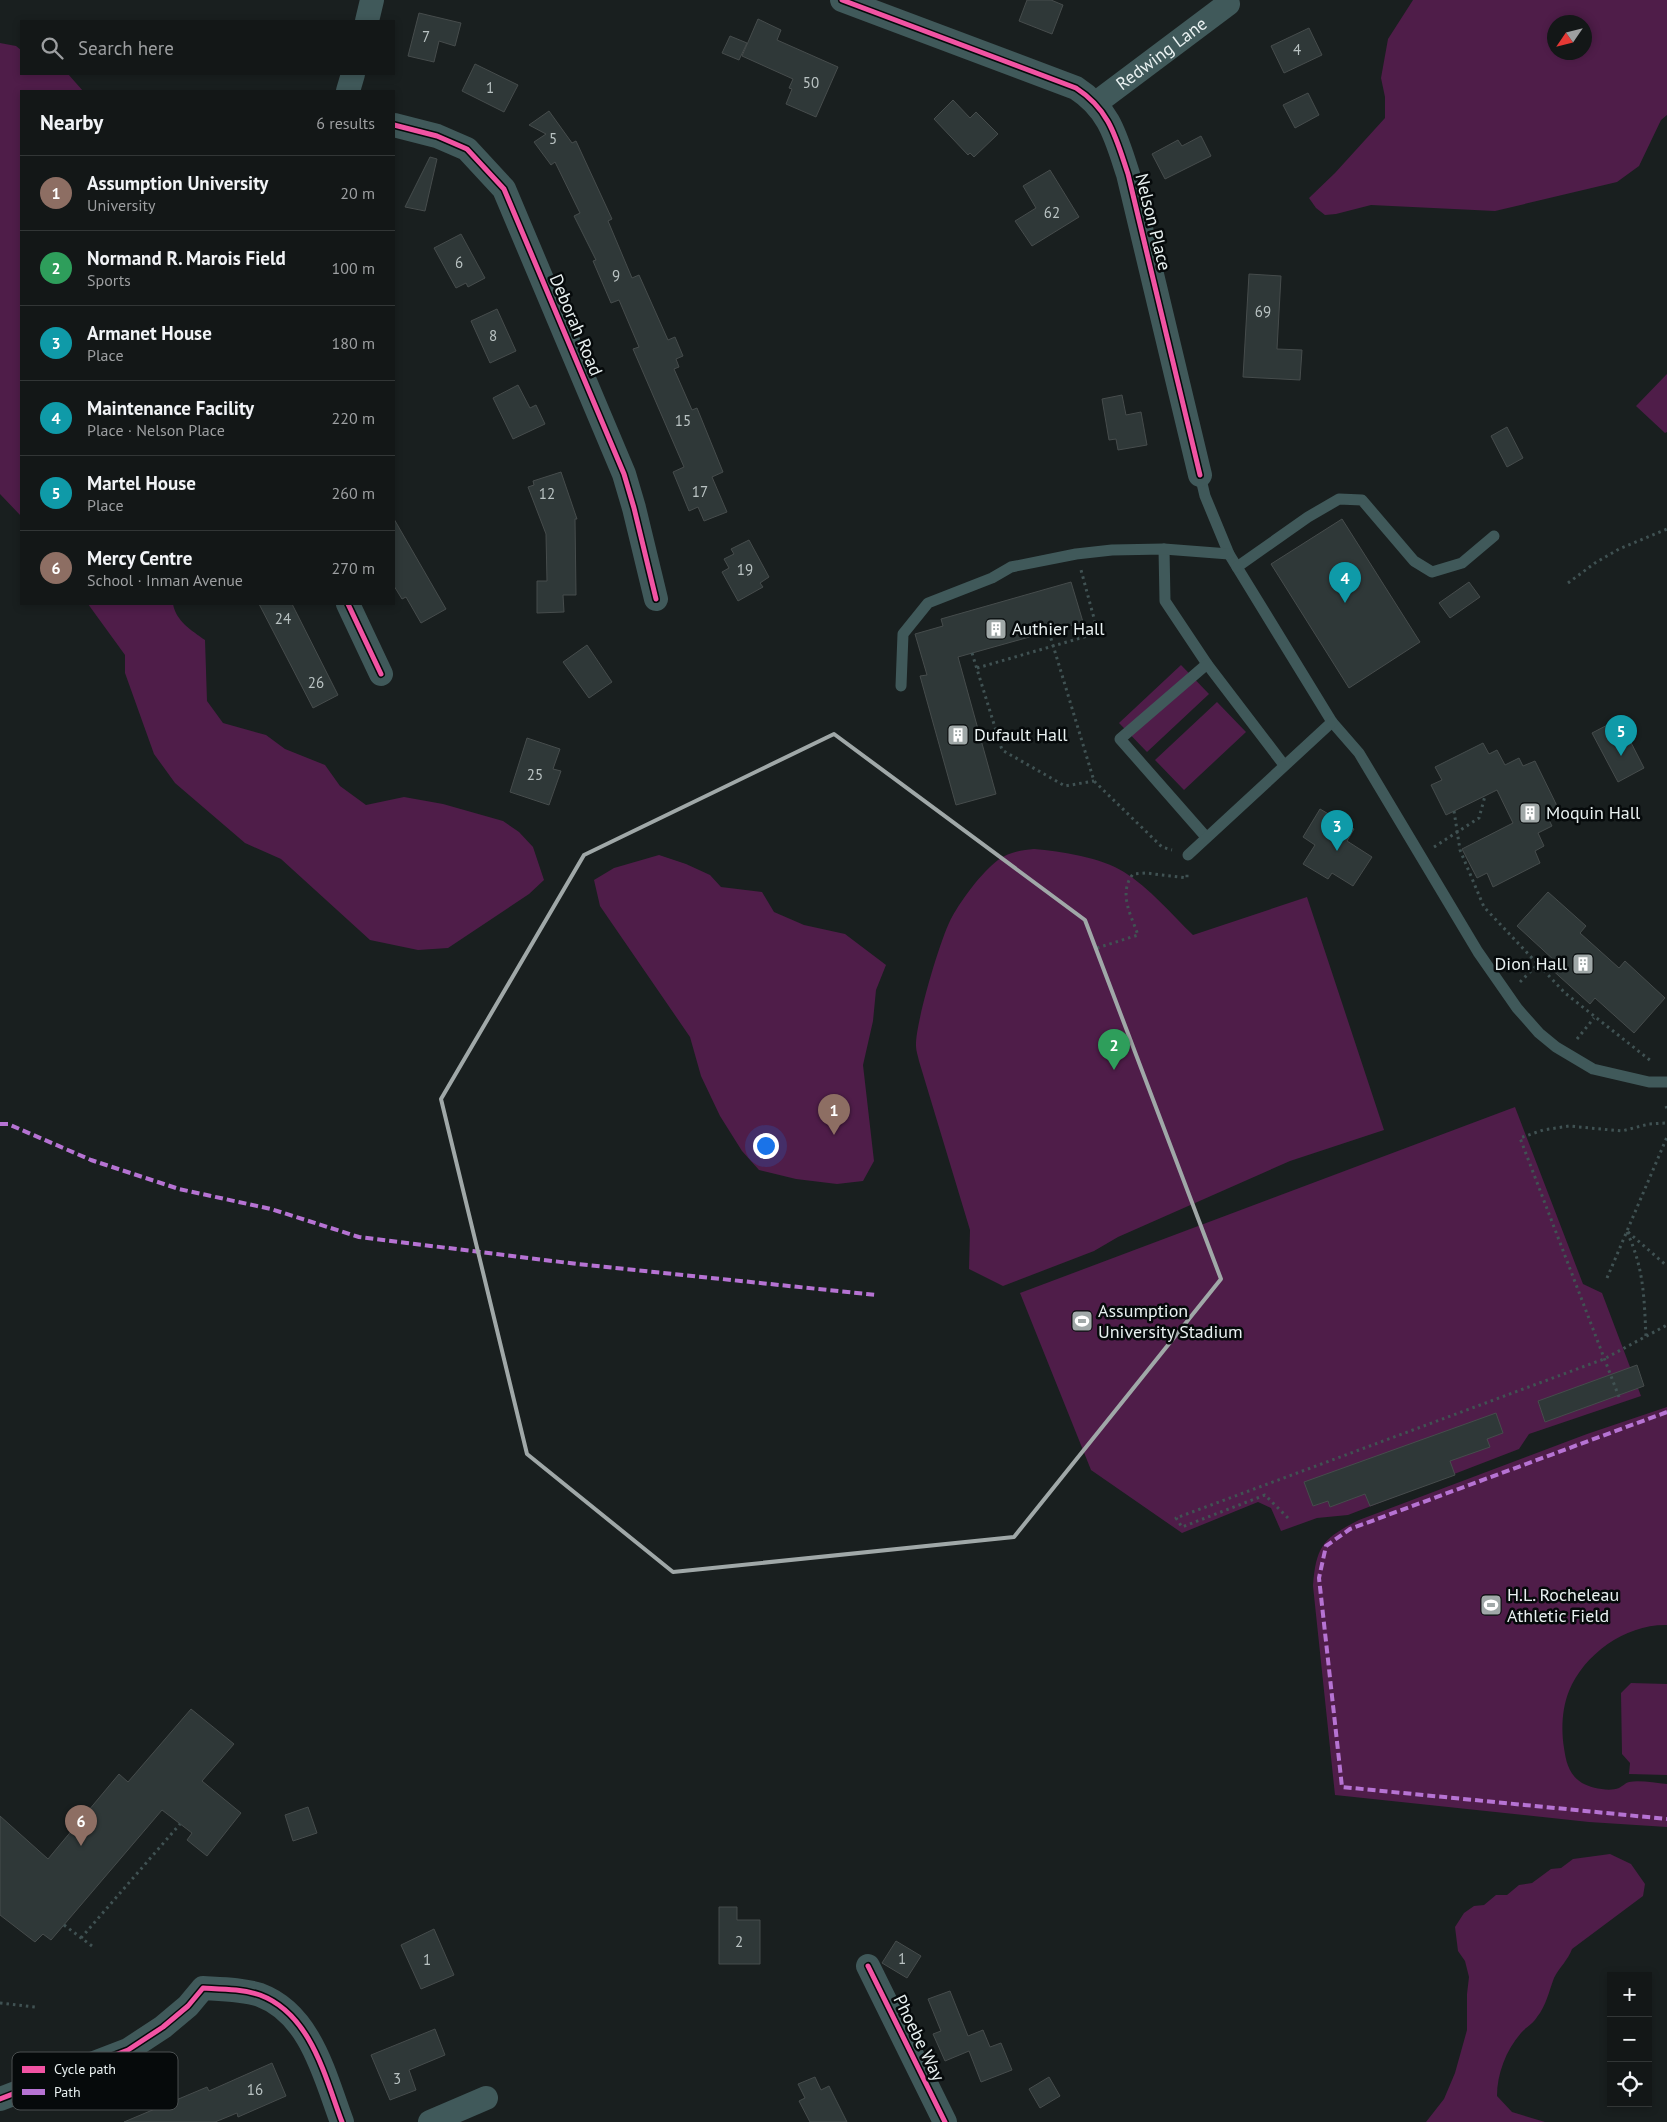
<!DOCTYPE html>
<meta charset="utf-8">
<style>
body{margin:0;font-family:"PT Sans",sans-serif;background:#202424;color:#f1f3f6}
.controls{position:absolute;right:15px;bottom:15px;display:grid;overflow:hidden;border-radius:0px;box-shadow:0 2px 8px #0003}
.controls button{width:45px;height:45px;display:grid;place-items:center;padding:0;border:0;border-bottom:1px solid #323636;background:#131717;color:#f1f3f6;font:25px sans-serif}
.compass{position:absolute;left:1547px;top:15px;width:45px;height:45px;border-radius:50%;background:#131717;box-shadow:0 2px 8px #0003;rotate:235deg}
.you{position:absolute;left:765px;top:1145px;width:18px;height:18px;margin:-12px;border:4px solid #fff;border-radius:50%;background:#1a73e8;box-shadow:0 0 0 8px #1a73e833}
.badge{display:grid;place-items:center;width:32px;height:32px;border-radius:50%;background:#a0a8a8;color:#fff;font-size:16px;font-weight:700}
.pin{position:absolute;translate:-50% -41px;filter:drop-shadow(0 1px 2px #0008)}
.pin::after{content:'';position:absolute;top:26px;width:18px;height:15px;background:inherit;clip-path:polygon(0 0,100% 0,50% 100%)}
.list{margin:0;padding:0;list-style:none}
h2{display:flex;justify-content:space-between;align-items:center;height:65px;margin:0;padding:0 20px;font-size:21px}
h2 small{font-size:16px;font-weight:400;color:#9d9fa1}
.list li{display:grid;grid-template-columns:32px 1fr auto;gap:15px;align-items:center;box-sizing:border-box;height:75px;padding:0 20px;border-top:1px solid #323636}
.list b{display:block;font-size:19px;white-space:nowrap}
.list p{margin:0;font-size:16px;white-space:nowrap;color:#9d9fa1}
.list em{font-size:16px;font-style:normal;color:#9d9fa1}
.icon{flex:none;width:28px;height:28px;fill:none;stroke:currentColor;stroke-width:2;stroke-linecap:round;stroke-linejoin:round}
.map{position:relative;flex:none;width:1667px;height:2122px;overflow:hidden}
.search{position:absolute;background:#131717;box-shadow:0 2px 8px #0003;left:20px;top:20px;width:375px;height:55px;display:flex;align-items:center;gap:12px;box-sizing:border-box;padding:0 18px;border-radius:0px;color:#9d9fa1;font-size:19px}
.panel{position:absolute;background:#131717;box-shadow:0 2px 8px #0003;left:20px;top:90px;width:375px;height:515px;border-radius:0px}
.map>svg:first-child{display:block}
.green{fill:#4f1d49;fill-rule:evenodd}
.building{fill:#2f3838;stroke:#464c4c}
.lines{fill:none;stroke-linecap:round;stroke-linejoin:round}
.path{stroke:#405253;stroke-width:3;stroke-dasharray:2.5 4;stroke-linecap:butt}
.lane{stroke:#40595a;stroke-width:11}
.street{stroke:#40595a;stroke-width:24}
.quiet{stroke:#b673d3;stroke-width:4;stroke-dasharray:8 4;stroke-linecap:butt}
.cycleway-casing{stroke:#060a0b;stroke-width:8}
.cycleway{stroke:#f153a3;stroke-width:5}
.marked{fill:none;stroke:#a0a8a8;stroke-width:4;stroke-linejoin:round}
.labels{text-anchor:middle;stroke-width:5;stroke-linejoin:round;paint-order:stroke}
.number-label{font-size:15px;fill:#bac3c3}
.street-label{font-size:18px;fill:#e9f1f1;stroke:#060a0b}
.poi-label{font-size:18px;fill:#e9f1f1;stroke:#060a0b;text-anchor:start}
.key{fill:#060a0b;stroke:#4a4f50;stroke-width:1}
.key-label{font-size:14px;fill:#e9f1f1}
</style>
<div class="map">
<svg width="1667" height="2122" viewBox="0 0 1667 2122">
<rect width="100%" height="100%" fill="#191f1f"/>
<!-- green -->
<g class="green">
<path d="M 1413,0 L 1667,0 L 1667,115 L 1661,120 L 1639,166 L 1617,182 L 1495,211 L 1371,205 L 1336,214 L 1325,215 L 1316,208 L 1309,198 L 1335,173 L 1385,118 L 1385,97 L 1381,78 L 1388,39 ZM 1554,22 L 1584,22 L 1584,52 L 1554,52 Z"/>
<path d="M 0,43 L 16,46 L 21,50 L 21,74 L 68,74 L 83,91 L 21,91 L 21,516 L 0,494 Z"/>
<path d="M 1667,374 L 1667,432 L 1665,433 L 1636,406 Z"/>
<path d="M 88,604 L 173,604 C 176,621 191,630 205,640 L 207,701 L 223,723 L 266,735 L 285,749 L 325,765 L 340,786 L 366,805 L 404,797 L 443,804 L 503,821 L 519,832 L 533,847 L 544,880 L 529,894 L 448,948 L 418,950 L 370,940 L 281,859 L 245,843 L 175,783 L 154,754 L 125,673 L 125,655 Z"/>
<path d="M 1181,665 L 1209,694 L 1147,752 L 1119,723 Z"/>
<path d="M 1217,702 L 1246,732 L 1184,790 L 1155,760 Z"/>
<path d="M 1034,849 C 1061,851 1102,858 1124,872 C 1150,888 1171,914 1193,935 L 1307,897 L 1384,1130 L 1290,1161 L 1118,1237 L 1094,1251 L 1003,1286 L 969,1269 L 970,1230 L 919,1061 C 918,1056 916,1051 916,1046 C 915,1024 941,936 952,917 C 962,899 982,872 998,860 C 1009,852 1022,850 1034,849 Z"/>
<path d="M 659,855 L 686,864 L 710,875 L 721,887 L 762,892 L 774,912 L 804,925 L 845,934 L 886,965 L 876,990 L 873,1021 L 863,1065 L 874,1161 L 863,1181 L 837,1184 L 796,1179 L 759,1170 L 742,1151 L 720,1116 L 701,1076 L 690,1037 L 600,906 L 594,880 L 614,868 Z"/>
<path d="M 1515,1107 L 1583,1284 L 1602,1293 L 1641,1396 L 1529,1434 L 1519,1449 L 1348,1515 L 1317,1518 L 1281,1531 L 1271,1508 L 1258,1502 L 1182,1533 L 1091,1470 L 1020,1293 Z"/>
<path d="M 1667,1407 L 1667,1625 C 1626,1624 1584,1654 1569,1691 C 1562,1708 1561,1730 1564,1748 C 1566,1762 1569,1775 1582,1783 C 1591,1788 1609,1792 1619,1788 C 1623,1786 1625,1783 1629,1782 C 1640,1780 1655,1783 1667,1784 L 1667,1827 L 1589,1822 L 1335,1795 L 1313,1586 C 1316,1545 1324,1538 1359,1520 L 1587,1434 Z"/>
<path d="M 1631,1683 L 1667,1684 L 1667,1775 L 1629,1774 L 1630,1763 L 1622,1754 L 1621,1693 Z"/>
<path d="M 1610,1854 L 1631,1864 L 1645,1884 L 1643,1896 L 1572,1949 C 1568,1960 1559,1968 1554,1978 C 1549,1991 1546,2006 1537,2017 C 1533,2024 1526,2027 1521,2033 C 1506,2050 1497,2074 1497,2096 L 1512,2112 L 1545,2122 L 1426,2122 L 1444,2099 L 1455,2073 L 1467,2030 L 1467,1994 L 1469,1977 L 1465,1961 L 1458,1951 L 1455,1927 L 1464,1913 L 1474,1906 L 1484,1905 L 1496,1895 L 1507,1895 L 1519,1885 L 1532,1883 L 1551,1869 L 1561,1868 L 1573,1859 Z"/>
</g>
<!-- building -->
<g class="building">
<path d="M 1027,0 L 1051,0 L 1063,5 L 1052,34 L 1019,21 Z"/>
<path d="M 419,13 L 461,23 L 455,46 L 439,41 L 434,62 L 408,56 Z"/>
<path d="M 758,19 L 781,30 L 777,40 L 838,67 L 816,117 L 786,104 L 792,89 L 789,88 L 793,79 L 742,56 Z"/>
<path d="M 1309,28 L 1322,55 L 1284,73 L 1271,46 Z"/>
<path d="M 730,36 L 747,43 L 739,60 L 722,53 Z"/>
<path d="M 475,64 L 518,85 L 504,112 L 462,91 Z"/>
<path d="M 1308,93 L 1319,115 L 1295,128 L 1283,105 Z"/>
<path d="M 953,100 L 970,118 L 976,112 L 998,134 L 974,157 L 970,153 L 968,155 L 934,119 Z"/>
<path d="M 549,111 L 572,143 L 576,141 L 612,219 L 608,221 L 632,278 L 639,275 L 668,340 L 675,337 L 683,356 L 676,359 L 679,367 L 674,369 L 692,410 L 697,408 L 723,472 L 712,477 L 727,512 L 704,521 L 698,507 L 689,511 L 673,472 L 684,467 L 633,349 L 639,347 L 619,300 L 611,303 L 593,261 L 596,260 L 574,216 L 580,213 L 555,162 L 551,165 L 534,142 L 546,134 L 529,125 Z"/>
<path d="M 1201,136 L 1211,156 L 1165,179 L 1152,154 L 1178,140 L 1182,146 Z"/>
<path d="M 430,157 L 437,159 L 425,211 L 405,207 Z"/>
<path d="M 1050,170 L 1079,217 L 1032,246 L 1015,221 L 1036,208 L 1023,186 Z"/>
<path d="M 461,234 L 485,278 L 468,287 L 466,283 L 456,288 L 434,248 Z"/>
<path d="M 1249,274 L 1281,276 L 1277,349 L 1302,350 L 1300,380 L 1243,377 Z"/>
<path d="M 497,309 L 516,351 L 490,363 L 471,321 Z"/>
<path d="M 518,385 L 530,408 L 536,405 L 545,424 L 513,439 L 493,398 Z"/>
<path d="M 1122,395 L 1126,415 L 1141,412 L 1147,445 L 1118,450 L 1116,439 L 1109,440 L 1102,399 Z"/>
<path d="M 1507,427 L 1523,458 L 1507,467 L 1491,436 Z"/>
<path d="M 561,472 L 577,519 L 575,519 L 576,595 L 563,595 L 564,612 L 537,613 L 537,581 L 547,581 L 546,534 L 528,487 L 534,485 L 533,481 Z"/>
<path d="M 394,519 L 446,609 L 421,623 L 406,597 L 402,599 L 394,586 Z"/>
<path d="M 1342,519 L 1420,642 L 1349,688 L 1271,564 Z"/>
<path d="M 749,540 L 769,577 L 760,583 L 763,587 L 738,601 L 722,572 L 729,568 L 724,559 L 734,554 L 731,549 Z"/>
<path d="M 1071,582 L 1083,622 L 958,657 L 996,794 L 956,805 L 920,676 L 927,675 L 915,634 L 943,626 L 941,619 Z"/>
<path d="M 1469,582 L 1480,597 L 1450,618 L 1439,603 Z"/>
<path d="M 259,604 L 292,604 L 338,695 L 313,708 Z"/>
<path d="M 587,645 L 612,682 L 589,698 L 563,662 Z"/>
<path d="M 1619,719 L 1644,768 L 1618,782 L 1592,733 Z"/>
<path d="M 527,738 L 560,749 L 553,769 L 561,771 L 549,805 L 510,792 Z"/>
<path d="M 1483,743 L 1489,754 L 1497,750 L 1505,765 L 1519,758 L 1523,766 L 1535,761 L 1559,810 L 1547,816 L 1552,826 L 1538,833 L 1544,846 L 1535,851 L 1540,863 L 1493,887 L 1487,873 L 1477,878 L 1462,849 L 1513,823 L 1497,790 L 1446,815 L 1431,785 L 1442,780 L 1435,767 Z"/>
<path d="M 1320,809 L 1354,829 L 1347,841 L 1372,857 L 1353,886 L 1332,873 L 1328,879 L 1303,864 L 1315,845 L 1303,837 Z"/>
<path d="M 1548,892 L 1586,926 L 1580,933 L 1619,968 L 1625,961 L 1665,998 L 1634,1033 L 1595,998 L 1590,1004 L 1549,967 L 1555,961 L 1517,926 Z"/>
<path d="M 1637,1365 L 1644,1386 L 1545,1422 L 1538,1401 Z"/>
<path d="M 1496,1413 L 1503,1433 L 1487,1439 L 1490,1447 L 1450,1461 L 1455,1475 L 1370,1506 L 1365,1494 L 1330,1507 L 1328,1501 L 1313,1506 L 1304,1482 Z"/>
<path d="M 191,1709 L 234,1744 L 202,1781 L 241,1813 L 207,1856 L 187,1840 L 192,1833 L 162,1810 L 51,1940 L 43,1934 L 35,1942 L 0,1915 L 0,1816 L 48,1859 L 119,1774 L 128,1782 Z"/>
<path d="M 308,1807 L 317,1833 L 293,1841 L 285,1815 Z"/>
<path d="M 719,1907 L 737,1907 L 737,1920 L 760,1920 L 760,1964 L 719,1964 Z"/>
<path d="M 434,1929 L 454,1975 L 421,1989 L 401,1945 Z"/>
<path d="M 896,1941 L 921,1956 L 907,1978 L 882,1963 Z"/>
<path d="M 950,1991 L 968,2036 L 983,2030 L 990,2047 L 1001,2043 L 1012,2070 L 981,2082 L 969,2051 L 945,2061 L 933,2034 L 941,2031 L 928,1999 Z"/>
<path d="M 435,2029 L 445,2055 L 409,2070 L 416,2090 L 390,2100 L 371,2055 Z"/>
<path d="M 272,2063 L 286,2096 L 238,2117 L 237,2113 L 215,2122 L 124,2122 L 207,2087 L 209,2091 Z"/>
<path d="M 815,2077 L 821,2090 L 829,2086 L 847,2122 L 810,2122 L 799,2101 L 805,2098 L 798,2084 Z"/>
<path d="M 1049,2077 L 1060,2096 L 1040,2108 L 1029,2089 Z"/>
</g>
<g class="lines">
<!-- path -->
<g class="path">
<path d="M 1568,583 L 1595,563 L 1619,549 L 1667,529"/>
<path d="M 1049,632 L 1094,781 L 1162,847 L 1172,850"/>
<path d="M 972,653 L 1002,750 L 1065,786 L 1094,781"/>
<path d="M 977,668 L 1098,633 L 1081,570"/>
<path d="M 1454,811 L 1460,850 L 1484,907 L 1565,993 L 1651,1061"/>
<path d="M 1434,847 L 1479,818 L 1485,796"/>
<path d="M 1097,948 L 1138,935 C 1131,915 1118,893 1133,874 L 1146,873 L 1187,878 L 1187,873"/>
<path d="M 1520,982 L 1537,965"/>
<path d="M 1577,1039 L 1594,1018"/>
<path d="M 1666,1106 L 1667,1109"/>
<path d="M 1627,1232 C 1644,1269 1644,1296 1646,1337"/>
<path d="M 1628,1232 L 1667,1266"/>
<path d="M 1607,1278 L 1667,1137"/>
<path d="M 1619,1397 L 1520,1138 L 1543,1130 L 1569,1126 L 1622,1131 L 1649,1124 L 1667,1123"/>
<path d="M 1288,1518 L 1265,1495 L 1182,1527 L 1176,1518 L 1604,1359 L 1667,1325"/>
<path d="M 64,1925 L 92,1946"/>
<path d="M 81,1938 L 180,1824"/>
<path d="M 0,2003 L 35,2007"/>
</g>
<!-- lane -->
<g class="lane">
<path d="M 1200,475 L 1205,496 L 1229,554 L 1332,722 L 1359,753 L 1478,952 L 1517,1008 L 1539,1033 L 1556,1047 L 1593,1069 L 1649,1082 L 1667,1082"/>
<path d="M 1164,549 L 1165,601 L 1207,664 L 1284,765"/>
<path d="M 1237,567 L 1308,517 L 1339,499 L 1362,500 L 1414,561 L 1432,572 L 1462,563 L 1494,536"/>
<path d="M 901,686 L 903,634 L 928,603 L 992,578 L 1011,567 L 1076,554 L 1112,550 L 1164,549 L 1229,554"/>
<path d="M 1206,837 L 1120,739 L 1207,664"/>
<path d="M 1188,855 L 1332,722"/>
</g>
<!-- street -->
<g class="street">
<path d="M 842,0 L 1076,88 C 1110,110 1116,138 1128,174 L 1200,475"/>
<path d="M 367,21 L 372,0"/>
<path d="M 348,91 L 353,74"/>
<path id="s1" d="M 1096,103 L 1228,4"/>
<path d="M 394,125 L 437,136 L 467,149 L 504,189 L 624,474 L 634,508 L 656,599"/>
<path d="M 348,604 L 381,674"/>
<path d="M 868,1966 L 945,2122"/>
<path d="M 0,2099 L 128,2050 L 163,2027 L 188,2006 L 203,1988 C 222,1989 242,1989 260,1995 C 311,2014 325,2077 342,2122"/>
<path d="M 430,2122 L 486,2098"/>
</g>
<!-- quiet -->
<g class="quiet">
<path d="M 0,1124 L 8,1124 L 91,1160 L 179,1189 L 271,1209 L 359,1237 L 577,1264 L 876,1295"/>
<path d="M 1667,1412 L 1350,1529 L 1326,1546 L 1319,1578 L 1342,1787 L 1667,1819"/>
</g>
<!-- cycleway casing -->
<g class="cycleway-casing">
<g id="cycleway">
<path d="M 842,0 L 1076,88 C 1110,110 1116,138 1128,174 L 1200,475"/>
<path d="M 394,125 L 437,136 L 467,149 L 504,189 L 624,474 L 634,508 L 656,599"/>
<path d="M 348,604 L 381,674"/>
<path d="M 868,1966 L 945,2122"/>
<path d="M 0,2099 L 128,2050 L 163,2027 L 188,2006 L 203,1988 C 222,1989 242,1989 260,1995 C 311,2014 325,2077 342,2122"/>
</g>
</g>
<!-- cycleway -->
<use href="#cycleway" class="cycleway"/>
</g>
<!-- marked area -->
<path class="marked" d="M 834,734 L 1085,920 L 1221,1279 L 1014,1537 L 673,1572 L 527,1454 L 441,1099 L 584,855 Z"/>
<!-- icons -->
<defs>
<g id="building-square" transform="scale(1.125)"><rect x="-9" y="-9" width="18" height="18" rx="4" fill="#a0a8a8" stroke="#060a0b"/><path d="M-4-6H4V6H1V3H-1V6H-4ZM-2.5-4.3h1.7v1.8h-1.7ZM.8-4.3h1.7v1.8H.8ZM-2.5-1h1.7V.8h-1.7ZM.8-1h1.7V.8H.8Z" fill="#fff"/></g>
<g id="stadium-square" transform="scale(1.125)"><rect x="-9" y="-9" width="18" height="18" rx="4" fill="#a0a8a8" stroke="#060a0b"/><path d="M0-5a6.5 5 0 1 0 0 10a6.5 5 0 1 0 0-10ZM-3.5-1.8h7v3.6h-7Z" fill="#fff"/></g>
</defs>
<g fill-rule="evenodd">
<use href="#building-square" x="996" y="629"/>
<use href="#building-square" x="958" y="735"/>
<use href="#building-square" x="1530" y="813"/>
<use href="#building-square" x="1583" y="964"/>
<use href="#stadium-square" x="1082" y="1321"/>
<use href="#stadium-square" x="1491" y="1605"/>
</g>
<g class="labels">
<!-- number labels -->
<g class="number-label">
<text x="426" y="42">7</text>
<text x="1297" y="55">4</text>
<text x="811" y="88">50</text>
<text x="490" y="93">1</text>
<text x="553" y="144">5</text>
<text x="1052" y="218">62</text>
<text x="459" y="268">6</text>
<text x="616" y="281">9</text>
<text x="1263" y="317">69</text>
<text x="493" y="341">8</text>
<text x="683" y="426">15</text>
<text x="700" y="497">17</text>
<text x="547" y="499">12</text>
<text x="745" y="575">19</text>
<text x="283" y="624">24</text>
<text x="316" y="688">26</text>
<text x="535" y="780">25</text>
<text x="739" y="1947">2</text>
<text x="902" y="1964">1</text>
<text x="427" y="1965">1</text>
<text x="397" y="2084">3</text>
<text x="255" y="2095">16</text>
</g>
<!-- street labels -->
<g class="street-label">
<text dy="6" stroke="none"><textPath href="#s1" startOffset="82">Redwing Lane</textPath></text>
<text transform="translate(1153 222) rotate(76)" y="6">Nelson Place</text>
<text transform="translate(576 325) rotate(67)" y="6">Deborah Road</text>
<text transform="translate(919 2038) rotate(64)" y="6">Phoebe Way</text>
</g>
<!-- poi labels -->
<g class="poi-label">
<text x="1012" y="635">Authier Hall</text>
<text x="974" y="741">Dufault Hall</text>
<text x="1546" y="819">Moquin Hall</text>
<text x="1567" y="970" text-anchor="end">Dion Hall</text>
<text x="1098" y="1317">Assumption<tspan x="1098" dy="21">University Stadium</tspan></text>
<text x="1507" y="1601">H.L. Rocheleau<tspan x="1507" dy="21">Athletic Field</tspan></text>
</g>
</g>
<!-- legend -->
<rect x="12" y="2052" width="166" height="58" rx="8" class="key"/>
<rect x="22" y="2066" width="23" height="7" fill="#f153a3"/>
<rect x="22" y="2089" width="23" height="6" fill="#b673d3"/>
<g class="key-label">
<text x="54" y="2074">Cycle path</text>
<text x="54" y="2097">Path</text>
</g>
</svg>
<div class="controls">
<button>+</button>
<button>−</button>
<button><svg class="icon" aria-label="locate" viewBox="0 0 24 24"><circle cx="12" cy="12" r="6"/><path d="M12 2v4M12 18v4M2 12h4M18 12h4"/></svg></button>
</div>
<svg class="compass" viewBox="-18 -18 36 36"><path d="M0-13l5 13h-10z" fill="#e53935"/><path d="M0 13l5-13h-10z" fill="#9d9fa1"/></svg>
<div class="you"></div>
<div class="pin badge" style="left:834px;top:1135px;background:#8d6e63">1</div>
<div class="pin badge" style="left:1114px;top:1070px;background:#2e9e5b">2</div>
<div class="pin badge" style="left:1337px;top:851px;background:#0f9aa8">3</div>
<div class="pin badge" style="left:1345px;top:603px;background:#0f9aa8">4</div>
<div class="pin badge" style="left:1621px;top:756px;background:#0f9aa8">5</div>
<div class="pin badge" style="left:81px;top:1846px;background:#8d6e63">6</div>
<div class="search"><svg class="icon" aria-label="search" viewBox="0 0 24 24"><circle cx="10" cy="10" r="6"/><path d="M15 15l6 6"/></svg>Search here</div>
<section class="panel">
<h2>Nearby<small>6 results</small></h2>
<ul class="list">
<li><span class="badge" style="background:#8d6e63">1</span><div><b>Assumption University</b><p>University</p></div><em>20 m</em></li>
<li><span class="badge" style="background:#2e9e5b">2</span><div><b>Normand R. Marois Field</b><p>Sports</p></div><em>100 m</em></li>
<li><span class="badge" style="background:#0f9aa8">3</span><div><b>Armanet House</b><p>Place</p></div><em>180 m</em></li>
<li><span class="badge" style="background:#0f9aa8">4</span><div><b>Maintenance Facility</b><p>Place · Nelson Place</p></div><em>220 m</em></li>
<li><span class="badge" style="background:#0f9aa8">5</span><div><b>Martel House</b><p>Place</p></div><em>260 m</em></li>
<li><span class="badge" style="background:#8d6e63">6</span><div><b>Mercy Centre</b><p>School · Inman Avenue</p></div><em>270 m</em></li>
</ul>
</section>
</div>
